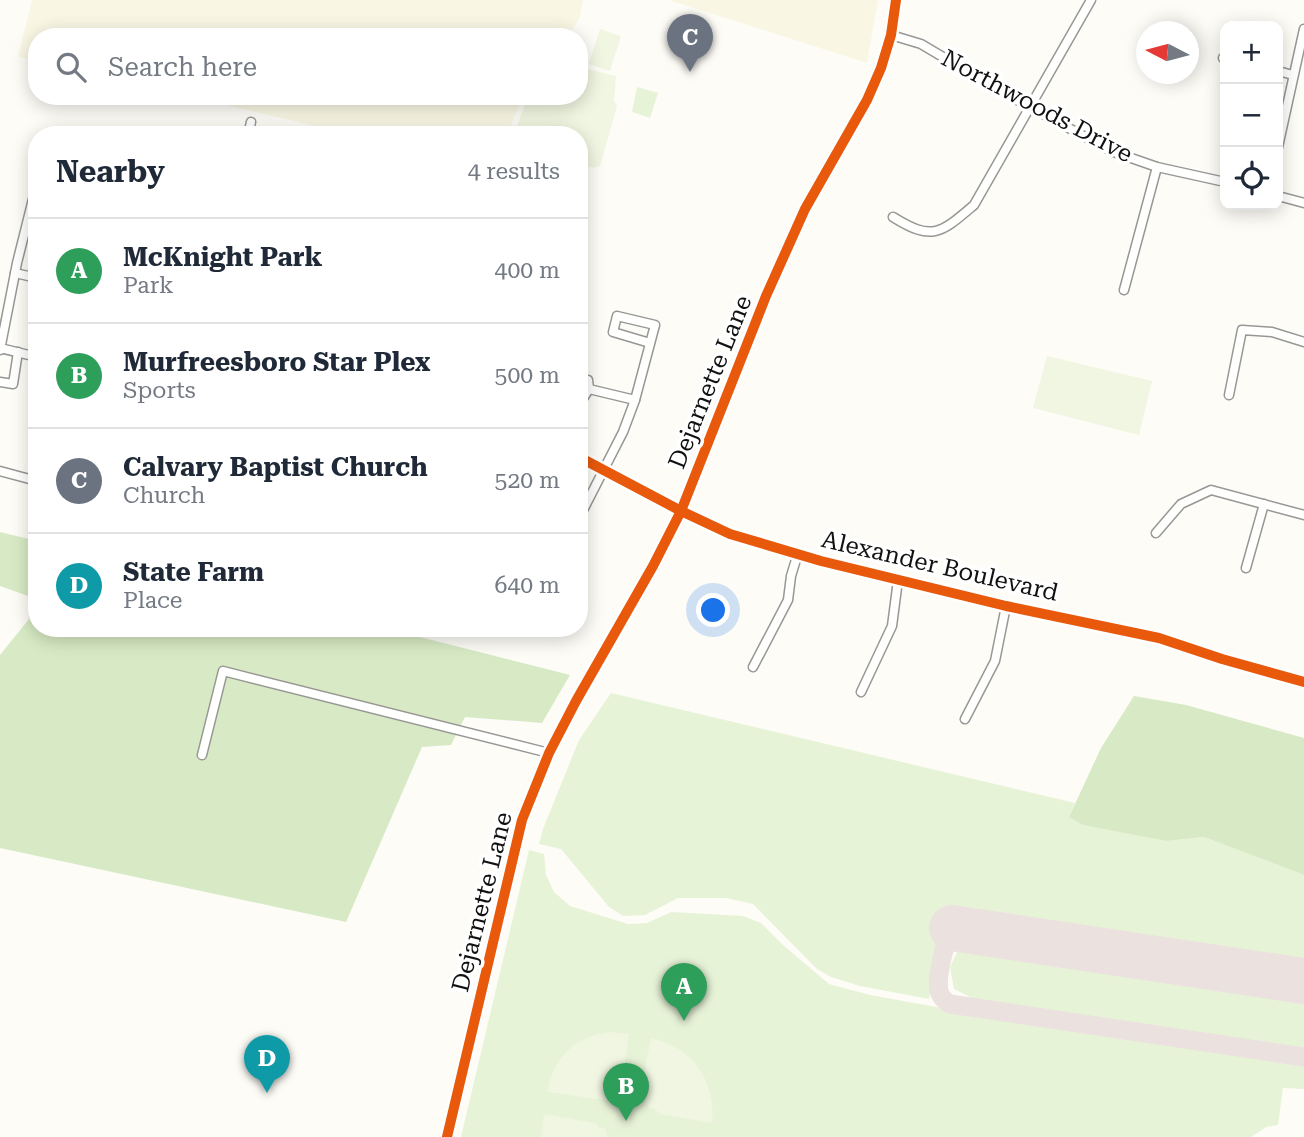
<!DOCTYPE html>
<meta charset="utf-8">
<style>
body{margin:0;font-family:"Roboto Serif",serif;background:#f2f2f3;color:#1f2937}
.controls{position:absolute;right:21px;top:21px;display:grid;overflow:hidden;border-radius:14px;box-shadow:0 4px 18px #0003}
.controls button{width:63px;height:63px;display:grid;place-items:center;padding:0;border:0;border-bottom:2px solid #e0e1e3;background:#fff;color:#1f2937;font:35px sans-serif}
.compass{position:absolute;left:1136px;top:21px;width:63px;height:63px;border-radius:50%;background:#fff;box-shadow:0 4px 18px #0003;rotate:276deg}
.you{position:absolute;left:714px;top:611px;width:24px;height:24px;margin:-18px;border:5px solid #fff;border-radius:50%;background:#1a73e8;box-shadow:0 0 0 10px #1a73e833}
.badge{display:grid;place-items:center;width:46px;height:46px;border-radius:50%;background:#db2777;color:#fff;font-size:23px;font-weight:700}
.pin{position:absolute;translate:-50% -58px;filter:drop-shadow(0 2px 4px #0008)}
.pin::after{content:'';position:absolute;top:37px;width:24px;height:21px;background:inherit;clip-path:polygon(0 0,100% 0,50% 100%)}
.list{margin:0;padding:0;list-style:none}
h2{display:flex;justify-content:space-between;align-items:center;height:91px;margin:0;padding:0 28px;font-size:30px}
h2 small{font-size:23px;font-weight:400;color:#747a83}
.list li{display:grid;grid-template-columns:46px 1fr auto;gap:21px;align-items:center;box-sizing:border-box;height:105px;padding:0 28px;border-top:2px solid #e0e1e3}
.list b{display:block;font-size:26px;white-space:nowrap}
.list p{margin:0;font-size:23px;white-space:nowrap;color:#747a83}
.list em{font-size:23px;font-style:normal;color:#747a83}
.icon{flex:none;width:38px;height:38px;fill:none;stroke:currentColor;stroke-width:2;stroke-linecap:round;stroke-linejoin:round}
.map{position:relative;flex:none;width:1304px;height:1137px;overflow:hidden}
.search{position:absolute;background:#fff;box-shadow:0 4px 18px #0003;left:28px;top:28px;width:560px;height:77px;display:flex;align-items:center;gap:18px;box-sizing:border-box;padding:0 24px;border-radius:28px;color:#747a83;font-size:26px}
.panel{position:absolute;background:#fff;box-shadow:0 4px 18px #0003;left:28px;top:126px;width:560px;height:511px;border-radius:28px}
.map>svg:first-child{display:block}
.farmland{fill:#f9f7e4}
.green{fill:#e7f3d7}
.forest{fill:#d8eac5}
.pitch{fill:#f0f6e1}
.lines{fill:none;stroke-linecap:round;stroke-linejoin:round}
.taxiway{stroke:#ebe1df;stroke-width:19}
.runway{stroke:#ebe1df;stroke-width:46}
.minor-casing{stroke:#979795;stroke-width:11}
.secondary-casing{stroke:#8e8d8b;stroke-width:14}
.minor{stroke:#fffffe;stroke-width:8}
.secondary{stroke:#f6f4eb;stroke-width:10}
.cycleway-casing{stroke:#fff;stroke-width:15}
.cycleway{stroke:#e8590c;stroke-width:10}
.labels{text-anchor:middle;stroke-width:7;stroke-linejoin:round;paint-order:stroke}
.street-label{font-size:24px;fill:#111;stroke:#fff}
</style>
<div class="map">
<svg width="1304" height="1137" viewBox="0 0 1304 1137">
<rect width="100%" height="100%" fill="#fdfcf7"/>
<!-- farmland -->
<g class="farmland">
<path d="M 32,0 L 583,0 L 580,17 L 567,37 L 37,37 L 37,61 L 18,57 Z"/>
<path d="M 669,0 L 878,0 L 867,63 Z"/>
<path d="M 188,96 L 523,96 L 507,135 L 353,135 Z"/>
</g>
<!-- green -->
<g class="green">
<path d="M 637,87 L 658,93 L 650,118 L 632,112 Z"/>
<path d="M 611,693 L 1075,803 L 1069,817 L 1167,841 L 1204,837 L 1304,875 L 1304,965 L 944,911 L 929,999 L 860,986 L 831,977 L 817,969 L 753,904 L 726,898 L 678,898 L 645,915 L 623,916 L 609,907 L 561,849 L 539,844 L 543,829 L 579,740 Z"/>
<path d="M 529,850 L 544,854 L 546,875 L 554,892 L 570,906 L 628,924 L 647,923 L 671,912 L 743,916 L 761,923 L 783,945 L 829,984 L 870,995 L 992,1017 L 1300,1063 L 1304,1064 L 1304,1089 L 1283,1088 L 1278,1125 L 1266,1127 L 1251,1137 L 461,1137 Z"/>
<path d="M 960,946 L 1304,997 L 1304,1051 L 984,1004 L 954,989 L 950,967 Z"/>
</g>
<!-- forest -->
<g class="forest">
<path d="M 0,532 L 37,541 L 37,628 L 384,628 L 570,675 L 542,723 L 465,717 L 451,745 L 422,747 L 346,922 L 0,848 L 0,655 L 29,619 L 28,596 L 0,586 Z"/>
<path d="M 1134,696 L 1186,705 L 1304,738 L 1304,875 L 1204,837 L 1167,841 L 1083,825 L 1069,817 L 1101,748 Z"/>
</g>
<!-- pitch -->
<g class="pitch">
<path d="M 600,29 L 621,36 L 610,71 L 589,64 Z"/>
<path d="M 579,67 L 616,76 L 614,101 L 617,106 L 600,166 L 594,168 L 579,164 L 579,135 L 514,135 L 528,96 L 579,96 Z"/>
<path d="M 1047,356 L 1152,381 L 1139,435 L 1033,408 Z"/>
<path d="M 610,1032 L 629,1034 C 626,1051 624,1091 611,1101 L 548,1092 C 552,1057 576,1036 610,1032 Z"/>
<path d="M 651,1038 C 693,1047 716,1081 712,1123 L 660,1114 L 654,1108 L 649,1108 C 636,1091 648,1057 651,1038 Z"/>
<path d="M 544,1114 L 595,1123 L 600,1128 L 605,1129 L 608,1137 L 541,1137 Z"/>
</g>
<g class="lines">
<!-- taxiway -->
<path class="taxiway" d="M 952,928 C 945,943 936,975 939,991 C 941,998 945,1001 950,1004 L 1304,1057"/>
<!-- runway -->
<path class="runway" d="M 952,928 L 1304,981"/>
<!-- minor casing -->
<g class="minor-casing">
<g id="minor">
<path d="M 891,35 L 921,44 L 997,89 L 1111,151 L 1157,167 L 1225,182"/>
<path d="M 1223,58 L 1225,58"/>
<path d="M 1278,71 L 1293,75"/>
<path d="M 248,135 L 251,122"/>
<path d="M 1278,147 L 1304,29"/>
<path d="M 1278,196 L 1304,203"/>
<path d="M 893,217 C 933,242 941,233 974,205 L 1091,0"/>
<path d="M 15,273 L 37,278"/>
<path d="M 1124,290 L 1157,167"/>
<path d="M 0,348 L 37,357"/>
<path d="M 0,350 L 17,263 L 37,183"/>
<path d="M 579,378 L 588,380 L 589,389"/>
<path d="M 0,382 L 13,384 L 18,352"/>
<path d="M 589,389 L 635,400"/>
<path d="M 579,395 L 584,397 L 589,389"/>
<path d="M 1229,395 L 1242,330 L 1272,332 L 1304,342"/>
<path d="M 579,457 L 681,511 L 730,534 L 821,561 L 1006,606 L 1159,638 L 1222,659 L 1304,682"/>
<path d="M 0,471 L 37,481"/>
<path d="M 579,518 L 623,432 L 635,400 L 655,325 L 617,316 L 613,332 L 650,343"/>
<path d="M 1156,533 L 1181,504 L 1211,490 L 1304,515"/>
<path d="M 1246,568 L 1264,504"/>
<path d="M 753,667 L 788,600 L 791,576 L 798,553"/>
<path d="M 861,692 L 892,626 L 898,580"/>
<path d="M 965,719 L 995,661 L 1006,606"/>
<path d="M 202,755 L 223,671 L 549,753"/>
</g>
</g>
<!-- secondary casing -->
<g class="secondary-casing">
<path id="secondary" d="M 447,1137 L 522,820 L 549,753 L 576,701 L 653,566 L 681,511 L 766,296 L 805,209 L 867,100 L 881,68 L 891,35 L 896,0"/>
</g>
<!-- minor -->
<use href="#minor" class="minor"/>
<!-- secondary -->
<use href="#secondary" class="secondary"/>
<!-- cycleway casing -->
<g class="cycleway-casing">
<g id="cycleway">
<path d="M 579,457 L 681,511 L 730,534 L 821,561 L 1006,606 L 1159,638 L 1222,659 L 1304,682"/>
<path d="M 447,1137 L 522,820 L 549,753 L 576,701 L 653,566 L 681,511 L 766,296 L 805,209 L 867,100 L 881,68 L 891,35 L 896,0"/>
</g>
</g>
<!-- cycleway -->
<use href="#cycleway" class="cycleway"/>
</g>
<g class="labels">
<!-- street labels -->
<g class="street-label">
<text transform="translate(1037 106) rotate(28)" y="8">Northwoods Drive</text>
<text transform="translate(710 382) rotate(-68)" y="8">Dejarnette Lane</text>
<text transform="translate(940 566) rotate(13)" y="8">Alexander Boulevard</text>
<text transform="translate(482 902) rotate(-76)" y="8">Dejarnette Lane</text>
</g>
</g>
</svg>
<div class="controls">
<button>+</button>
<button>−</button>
<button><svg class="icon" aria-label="locate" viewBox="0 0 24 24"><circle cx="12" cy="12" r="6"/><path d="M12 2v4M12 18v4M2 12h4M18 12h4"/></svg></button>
</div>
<svg class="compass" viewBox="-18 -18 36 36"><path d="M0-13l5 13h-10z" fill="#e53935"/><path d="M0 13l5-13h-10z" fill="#747a83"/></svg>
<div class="you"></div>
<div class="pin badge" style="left:684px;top:1021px;background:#2e9e5b">A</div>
<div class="pin badge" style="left:626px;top:1121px;background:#2e9e5b">B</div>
<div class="pin badge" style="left:690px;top:72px;background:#6b7280">C</div>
<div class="pin badge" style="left:267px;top:1093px;background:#0f9aa8">D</div>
<div class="search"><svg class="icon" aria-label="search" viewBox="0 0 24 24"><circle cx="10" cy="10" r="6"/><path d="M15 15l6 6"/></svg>Search here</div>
<section class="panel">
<h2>Nearby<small>4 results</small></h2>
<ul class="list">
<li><span class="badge" style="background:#2e9e5b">A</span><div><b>McKnight Park</b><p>Park</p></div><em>400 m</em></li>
<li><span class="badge" style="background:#2e9e5b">B</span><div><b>Murfreesboro Star Plex</b><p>Sports</p></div><em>500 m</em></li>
<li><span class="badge" style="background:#6b7280">C</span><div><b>Calvary Baptist Church</b><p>Church</p></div><em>520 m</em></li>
<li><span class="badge" style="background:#0f9aa8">D</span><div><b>State Farm</b><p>Place</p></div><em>640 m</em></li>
</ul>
</section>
</div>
